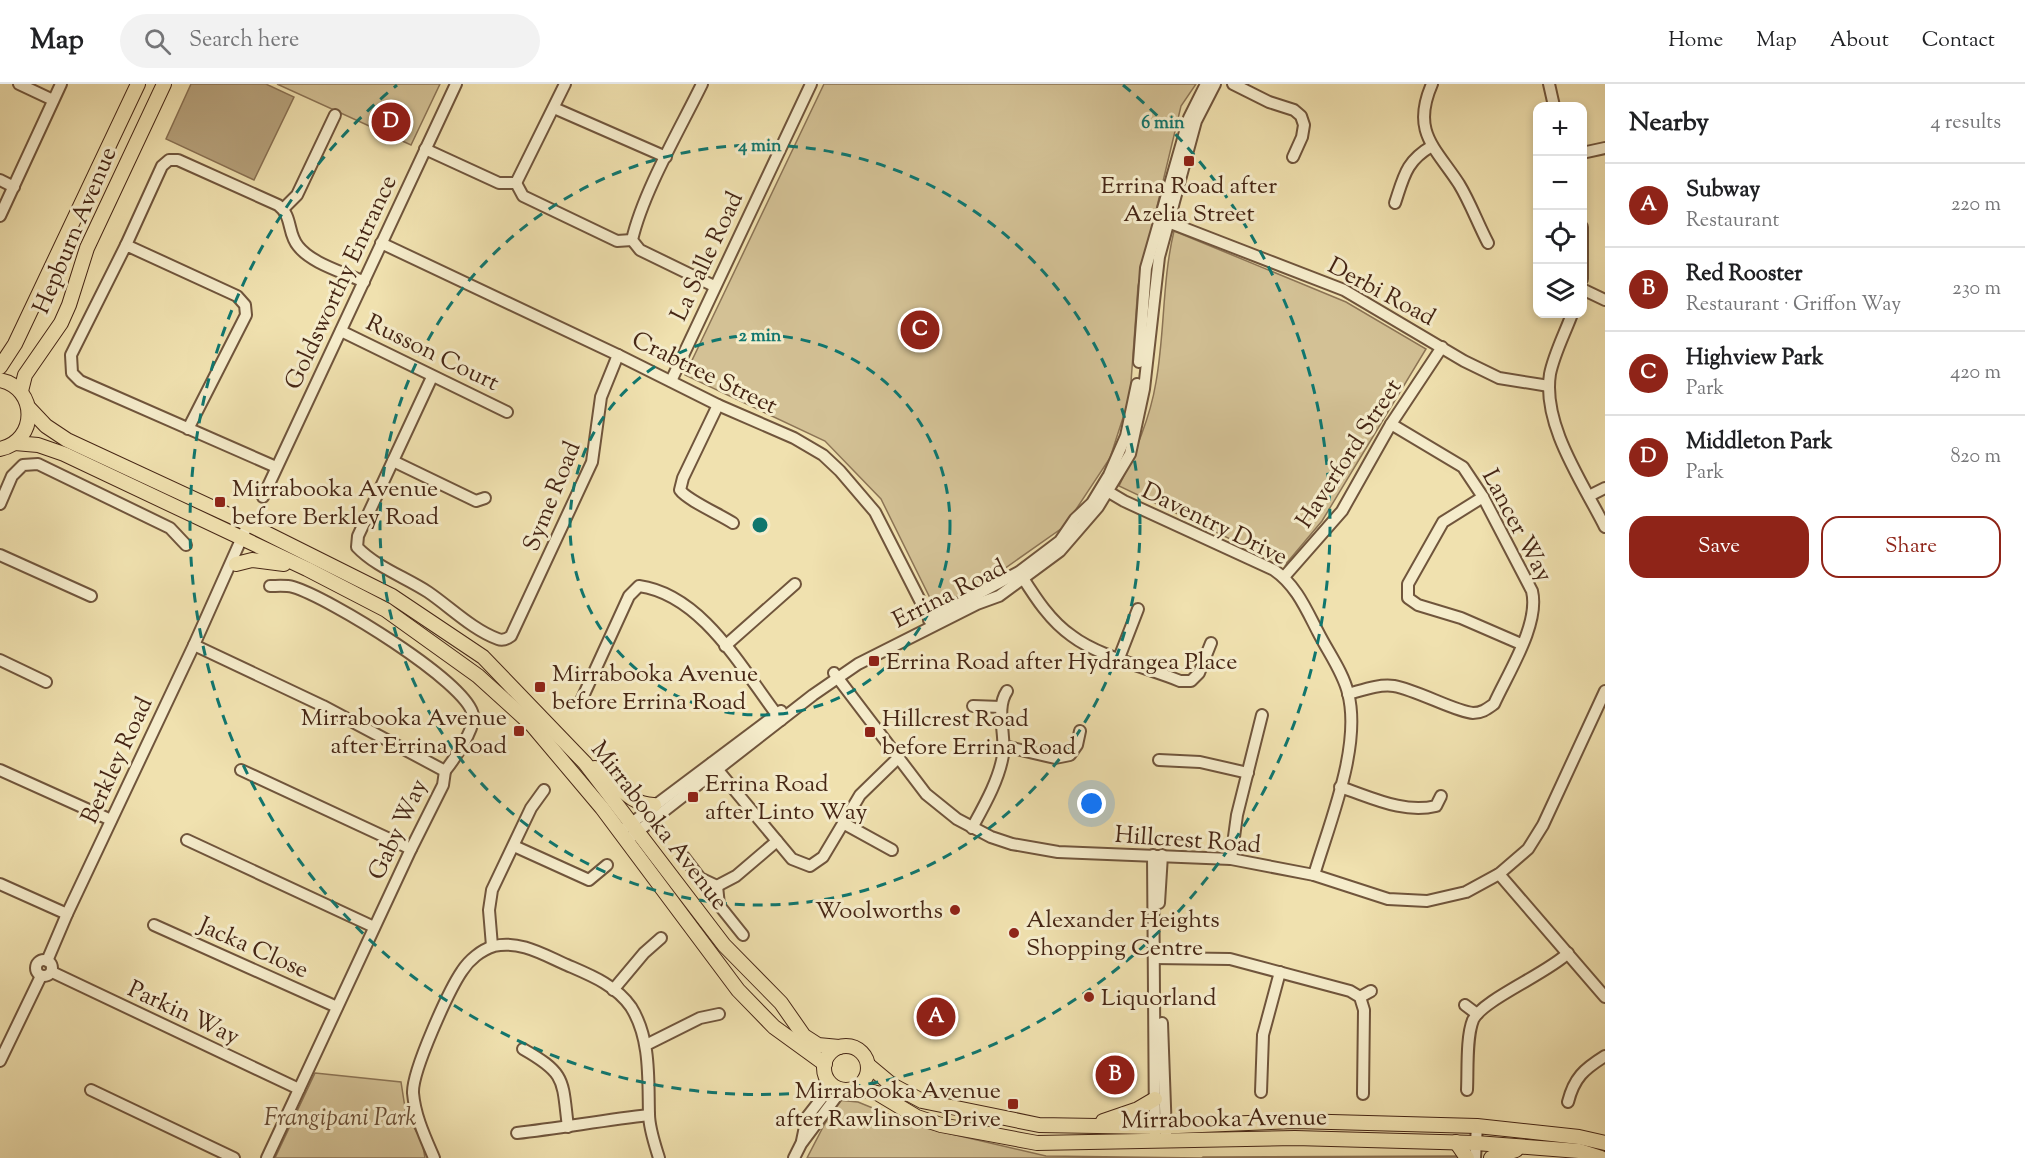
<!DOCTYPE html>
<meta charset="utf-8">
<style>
body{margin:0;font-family:"Sorts Mill Goudy",serif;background:#f2f2f2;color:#202124}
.controls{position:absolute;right:18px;top:18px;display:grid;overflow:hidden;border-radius:12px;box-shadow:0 3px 9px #0003}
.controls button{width:54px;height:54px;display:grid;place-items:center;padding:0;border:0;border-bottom:2px solid #e0e0e0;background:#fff;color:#202124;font:30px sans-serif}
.you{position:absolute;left:1092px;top:720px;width:21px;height:21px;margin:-15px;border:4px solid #fff;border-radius:50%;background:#1a73e8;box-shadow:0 0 0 9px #1a73e833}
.badge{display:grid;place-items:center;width:39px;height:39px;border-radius:50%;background:#8f2418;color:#fff;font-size:20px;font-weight:700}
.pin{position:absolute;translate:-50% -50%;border:3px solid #fff;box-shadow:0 2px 6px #0006}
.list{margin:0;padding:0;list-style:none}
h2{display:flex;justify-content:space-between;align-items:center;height:78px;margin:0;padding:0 24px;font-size:26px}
h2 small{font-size:20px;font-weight:400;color:#757577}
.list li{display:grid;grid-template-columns:39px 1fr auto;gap:18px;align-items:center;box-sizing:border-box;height:84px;padding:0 24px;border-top:2px solid #e0e0e0}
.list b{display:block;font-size:22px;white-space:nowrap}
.list p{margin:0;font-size:20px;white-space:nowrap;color:#757577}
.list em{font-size:20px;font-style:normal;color:#757577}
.actions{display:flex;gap:12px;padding:18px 24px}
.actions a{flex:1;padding:14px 0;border:2px solid #8f2418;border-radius:18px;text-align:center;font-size:21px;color:#8f2418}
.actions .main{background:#8f2418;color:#fff}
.icon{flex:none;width:33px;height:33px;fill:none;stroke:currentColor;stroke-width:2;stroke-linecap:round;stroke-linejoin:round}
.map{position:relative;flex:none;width:1605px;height:1074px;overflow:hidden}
header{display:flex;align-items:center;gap:36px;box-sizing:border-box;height:84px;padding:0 30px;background:#fff;border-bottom:2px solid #e0e0e0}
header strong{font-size:28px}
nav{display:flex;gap:33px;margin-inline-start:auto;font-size:21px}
.search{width:420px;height:54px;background:#f2f2f2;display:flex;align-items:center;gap:15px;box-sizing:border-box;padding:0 21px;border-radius:33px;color:#757577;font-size:22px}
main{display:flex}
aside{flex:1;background:#fff}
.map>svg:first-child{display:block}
.green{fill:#d3c195;stroke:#8c7455;stroke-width:1.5}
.water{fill:#b6a17b;stroke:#897052;stroke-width:1.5}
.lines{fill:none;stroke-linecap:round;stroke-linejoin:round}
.minor-casing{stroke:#70553c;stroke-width:14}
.major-casing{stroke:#462615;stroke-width:16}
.minor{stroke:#f5eccb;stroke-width:10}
.major{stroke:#f0e1af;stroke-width:14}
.ring{fill:none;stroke:#0f766e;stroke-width:3;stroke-dasharray:10 8}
.poi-dot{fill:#8f2418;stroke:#f5eccb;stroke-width:2}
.labels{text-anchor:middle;stroke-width:6;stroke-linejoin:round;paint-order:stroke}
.poi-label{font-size:24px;fill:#462615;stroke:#f5eccb;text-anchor:start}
.street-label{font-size:24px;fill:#462615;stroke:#f5eccb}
.park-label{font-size:24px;font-style:italic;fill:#694d35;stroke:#f5eccb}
.centre{fill:#0f766e;stroke:#f5eccb;stroke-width:3}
.ring-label{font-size:18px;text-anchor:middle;font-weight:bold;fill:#0f766e;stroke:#f5eccb;stroke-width:6;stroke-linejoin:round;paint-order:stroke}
</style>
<header>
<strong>Map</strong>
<div class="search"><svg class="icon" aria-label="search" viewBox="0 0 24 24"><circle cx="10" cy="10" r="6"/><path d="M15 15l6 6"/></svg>Search here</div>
<nav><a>Home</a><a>Map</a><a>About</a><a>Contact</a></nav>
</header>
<main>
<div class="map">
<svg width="1605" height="1074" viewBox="0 0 1605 1074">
<rect width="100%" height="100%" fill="#f0e1af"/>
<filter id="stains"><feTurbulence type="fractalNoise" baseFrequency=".00333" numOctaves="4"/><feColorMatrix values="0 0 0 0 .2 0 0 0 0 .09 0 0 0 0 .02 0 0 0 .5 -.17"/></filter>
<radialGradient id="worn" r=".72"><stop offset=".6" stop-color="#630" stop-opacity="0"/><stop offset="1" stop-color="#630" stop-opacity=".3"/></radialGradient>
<!-- green -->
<g class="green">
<path d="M 277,0 L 440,0 L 411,61 Z"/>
<path d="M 824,0 L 1196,0 L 1181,22 L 1138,202 L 1130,312 L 1110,374 L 1065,442 L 984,499 L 935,524 L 881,415 L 825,357 L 685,291 Z"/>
<path d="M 1174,147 L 1346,218 L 1426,265 L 1322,437 L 1285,481 L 1119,402 C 1135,368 1150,335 1156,298 C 1165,248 1162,197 1174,147 Z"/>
<path d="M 315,989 L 401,998 L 406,1030 L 422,1057 L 425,1074 L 275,1074 Z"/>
<path d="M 837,1016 L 858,1018 L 917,1042 L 1046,1072 L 1202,1074 L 807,1074 Z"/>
<path d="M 1459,1072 L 1459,1074 L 1202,1074 L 1203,1073 Z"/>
</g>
<!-- water -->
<path class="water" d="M 191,0 L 266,0 L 294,13 L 254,96 L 166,55 Z"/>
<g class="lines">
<!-- minor casing -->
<g class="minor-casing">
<g id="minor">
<path d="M 19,0 L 53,16"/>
<path d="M 702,0 C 680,45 643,108 632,156 L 640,166 L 714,202"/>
<path d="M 1233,0 L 1269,18 L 1294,26 L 1301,32 L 1304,41 L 1302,53 L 1293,73"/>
<path d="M 1432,0 C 1411,48 1435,63 1459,100 C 1470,118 1478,140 1488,159"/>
<path d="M 1549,0 L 1554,22"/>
<path d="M 554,24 L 666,73"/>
<path d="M 425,65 L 499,99 L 516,99 L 565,0"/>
<path d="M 1582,69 L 1605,64"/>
<path d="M 0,96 L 14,103"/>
<path d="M 516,99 L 523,112 L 617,157 L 632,156"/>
<path d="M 1395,119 C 1404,92 1406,77 1432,62"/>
<path d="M 283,125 L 297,111 L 335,31"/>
<path d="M 0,132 L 61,0"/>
<path d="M 1163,136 L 1344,206 L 1464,277 L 1499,294 L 1549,302"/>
<path d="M 1582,143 L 1582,195"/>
<path d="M 381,159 L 618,271 L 718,321 L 794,354 L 823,371 L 840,387 L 875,428 L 932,540"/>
<path d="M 126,161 L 162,82 L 169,76 L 178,76 L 278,121 C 293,132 287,149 298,162 C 312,180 344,188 364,198"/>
<path d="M 1582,205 L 1605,216"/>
<path d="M 1572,230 C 1565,249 1554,270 1550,290 C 1542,341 1583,399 1605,443"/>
<path d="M 341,247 L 507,328"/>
<path d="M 1139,278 L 1146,184 L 1189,34 L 1206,0"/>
<path d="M 432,293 L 358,452 L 357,463 C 376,483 405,493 428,508 C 450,523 473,546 498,555 C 503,557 507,555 511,552 L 592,378 L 601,313 L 618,271"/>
<path d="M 671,297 L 811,0"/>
<path d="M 718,321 L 683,394 L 680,406 C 687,416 721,431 733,439"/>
<path d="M 188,345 L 246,231 L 245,221 L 237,212 L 126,161 L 71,271 L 72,289 L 80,297 L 276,383"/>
<path d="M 393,377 L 476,417 L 485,414"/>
<path d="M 1102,404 L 1124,417 L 1274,486 C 1296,501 1306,525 1318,548 C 1328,568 1343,588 1348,609 C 1362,662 1329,740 1314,791"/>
<path d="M 1589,412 L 1605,404"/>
<path d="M 263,413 L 456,0"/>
<path d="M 1483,413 L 1443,438 L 1408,500 L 1408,514 L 1418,521 L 1461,534 L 1521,560"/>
<path d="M 0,420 L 12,392 L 23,381 L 38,380 L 170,444 L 186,461"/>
<path d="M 0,471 L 91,512"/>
<path d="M 1021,491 C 1035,513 1050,537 1072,552 C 1098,572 1148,584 1180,597 L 1191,597 L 1199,589 L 1211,559"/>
<path d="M 1284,493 L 1342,427 L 1391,340 L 1442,263"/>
<path d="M 270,502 C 277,502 286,501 293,503 C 328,513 467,598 473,631 C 476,644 453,677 445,687"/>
<path d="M 929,536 L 1019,488 L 1060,457 L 1075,435 L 1092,419 L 1109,391 L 1126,352 L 1137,300"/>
<path d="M 194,561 L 323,622 L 445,687 L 443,701 L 411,765 L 267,1074"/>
<path d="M 725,562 L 795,500"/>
<path d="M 1119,574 L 1138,525"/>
<path d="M 0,576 L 46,598"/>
<path d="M 834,589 L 926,710 L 957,735 L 991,753 L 1012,760 L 1058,768 L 1231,775 L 1314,791 L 1388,815 L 1427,817 L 1466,808 L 1499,790 L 1528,765 L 1543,741 L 1605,607"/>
<path d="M 1348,610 C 1363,606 1378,600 1394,602 C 1417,606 1456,628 1473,629 C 1482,629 1487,625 1494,620 C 1508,589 1540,540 1532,507 L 1483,413 L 1463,383 L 1391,340"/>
<path d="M 580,619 L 629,512 L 639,502 C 704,511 744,589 781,636"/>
<path d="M 973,622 L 1001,623"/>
<path d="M 1004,662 L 1055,674 L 1070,671 L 1077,661 L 1080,647"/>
<path d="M 1159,676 L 1200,678 L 1248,689"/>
<path d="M 712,679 L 792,775 L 810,782 L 823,773 L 860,711 L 898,674"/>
<path d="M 0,686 L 111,736"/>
<path d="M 241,686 L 411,765"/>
<path d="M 1340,703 C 1371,713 1403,730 1436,722 L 1441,712"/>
<path d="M 843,739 L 892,766"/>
<path d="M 625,744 L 781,627"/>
<path d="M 972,744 C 984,722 999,696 1003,671 C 1006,650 995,625 1007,607"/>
<path d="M 632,752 L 813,611 L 858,580 L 977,520 L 999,512 L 1060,467 L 1098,423 L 1130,370 L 1144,305 L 1159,173 L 1196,37 L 1215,0"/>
<path d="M 187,756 L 374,843"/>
<path d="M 514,762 L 589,796 L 607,781"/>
<path d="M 1153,771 L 1155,1049"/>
<path d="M 684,773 L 700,794 L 717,802 L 719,821 L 743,851"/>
<path d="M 1231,775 L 1237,731 L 1262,631"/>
<path d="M 1499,790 L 1605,913"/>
<path d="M 0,800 L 67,830"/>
<path d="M 717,802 L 736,792 L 777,757"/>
<path d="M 1159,819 L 1162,771"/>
<path d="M 154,841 L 337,923"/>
<path d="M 492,862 L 489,826 L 492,806 L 531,724 L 544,706"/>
<path d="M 1154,874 L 1230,875 L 1350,907 L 1360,913 L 1364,926 L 1363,1010"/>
<circle cx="44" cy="884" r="8"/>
<path d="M 47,877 L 67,830 L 194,561 L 248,440"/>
<path d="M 52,888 L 299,1005"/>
<path d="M 613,906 L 644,869 L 661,854"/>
<path d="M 1360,913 L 1371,907"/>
<path d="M 1465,921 L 1477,930"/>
<path d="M 1162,939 L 1166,1050"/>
<path d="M 646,961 L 700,934 L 719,930"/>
<path d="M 523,965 C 567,990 562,996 568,1043"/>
<path d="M 0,977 L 41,892"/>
<path d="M 91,1006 L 234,1074"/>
<path d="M 1467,1006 C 1468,987 1466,953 1473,936 C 1482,916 1548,889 1568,869"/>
<path d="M 1261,1008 L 1263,951 L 1280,888"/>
<path d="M 1568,1018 C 1574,994 1584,985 1605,972"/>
<path d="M 517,1049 C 561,1044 604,1036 649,1031"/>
<path d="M 802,1057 L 807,1033 L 825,1010 L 827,994"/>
<path d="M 434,1074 C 425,1053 415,1032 413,1009 C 412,987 449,906 462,887 C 469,876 481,866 494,862 C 520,856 544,871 567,881 C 590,891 616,901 631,923 C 651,955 648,995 649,1030 C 649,1044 655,1061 659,1074"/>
<path d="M 794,1074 L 801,1060 L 842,1005"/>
<path d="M 1475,1074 L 1477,1042"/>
</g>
</g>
<!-- major casing -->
<g class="major-casing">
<g id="major">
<path d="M 0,283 L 15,260 L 138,0"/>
<path d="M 0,296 C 38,304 38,357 0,365"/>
<path d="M 21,307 L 25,291 L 61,239 L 69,221 L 87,164 L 164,0"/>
<path d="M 29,324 L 46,342 L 67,356 L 248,440 L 392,512 L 483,573 L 585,679 L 724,861 L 781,919 L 804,952 L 818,961 L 839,963"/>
<path d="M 15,359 L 38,361 L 64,370 L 307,485 L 386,526 L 478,592 L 532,641 L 602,724 L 738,906 L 774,943 L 825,980"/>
<path d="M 236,480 L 252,476 L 284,480"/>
<path d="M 595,684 C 618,696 625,720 654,721"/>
<circle cx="846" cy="984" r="22"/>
<path d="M 868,981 L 892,1001 L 922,1017 L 1039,1041 L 1155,1043 L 1295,1037 L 1477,1042 L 1579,1053 L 1605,1059"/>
<path d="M 856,1004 L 877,1009 L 917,1033 L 941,1041 L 1037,1059 L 1295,1054 L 1476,1059 L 1579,1067 L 1601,1074"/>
<path d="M 1103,1037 L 1138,1025 L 1155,1015"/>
<path d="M 1456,1058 L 1467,1074"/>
<path d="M 1491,1074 L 1516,1066"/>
</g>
</g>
<!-- minor -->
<use href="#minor" class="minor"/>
<!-- major -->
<use href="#major" class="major"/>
</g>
<!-- distance rings -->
<g class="ring">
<circle cx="760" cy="441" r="190"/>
<circle cx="760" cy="441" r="380"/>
<path d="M1123 1A570 570 0 1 1 397 1"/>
</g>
<!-- markers -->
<g class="poi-dot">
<rect x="1183" y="71" width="12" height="12" rx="3"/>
<rect x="214" y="412" width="12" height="12" rx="3"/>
<rect x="868" y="571" width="12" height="12" rx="3"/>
<rect x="534" y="597" width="12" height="12" rx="3"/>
<rect x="513" y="641" width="12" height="12" rx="3"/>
<rect x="864" y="642" width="12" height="12" rx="3"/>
<rect x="687" y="707" width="12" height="12" rx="3"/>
<circle cx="955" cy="826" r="6"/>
<circle cx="1014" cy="849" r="6"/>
<circle cx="1089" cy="913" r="6"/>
<rect x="1007" y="1014" width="12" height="12" rx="3"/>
</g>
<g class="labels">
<!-- poi labels -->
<g class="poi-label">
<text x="1189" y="109" text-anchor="middle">Errina Road after<tspan x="1189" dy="28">Azelia Street</tspan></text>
<text x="232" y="412">Mirrabooka Avenue<tspan x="232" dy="28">before Berkley Road</tspan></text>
<text x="886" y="585">Errina Road after Hydrangea Place</text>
<text x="552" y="597">Mirrabooka Avenue<tspan x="552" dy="28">before Errina Road</tspan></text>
<text x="507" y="641" text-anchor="end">Mirrabooka Avenue<tspan x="507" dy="28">after Errina Road</tspan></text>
<text x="882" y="642">Hillcrest Road<tspan x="882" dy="28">before Errina Road</tspan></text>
<text x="705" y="707">Errina Road<tspan x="705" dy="28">after Linto Way</tspan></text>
<text x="943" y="834" text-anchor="end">Woolworths</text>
<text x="1026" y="843">Alexander Heights<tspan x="1026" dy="28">Shopping Centre</tspan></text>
<text x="1101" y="921">Liquorland</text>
<text x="1001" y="1014" text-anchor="end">Mirrabooka Avenue<tspan x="1001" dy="28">after Rawlinson Drive</tspan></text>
</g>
<!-- street labels -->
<g class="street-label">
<text transform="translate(74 146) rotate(-67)" y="8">Hepburn Avenue</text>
<text transform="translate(706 172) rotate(-65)" y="8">La Salle Road</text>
<text transform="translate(340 198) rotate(-65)" y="8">Goldsworthy Entrance</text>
<text transform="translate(1382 207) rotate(28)" y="8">Derbi Road</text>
<text transform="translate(433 268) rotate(26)" y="8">Russon Court</text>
<text transform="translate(705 288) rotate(26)" y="8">Crabtree Street</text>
<text transform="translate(1348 369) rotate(-57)" y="8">Haverford Street</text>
<text transform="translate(551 412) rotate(-68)" y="8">Syme Road</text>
<text transform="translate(1215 439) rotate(26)" y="8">Daventry Drive</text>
<text transform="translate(1518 441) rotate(62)" y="8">Lancer Way</text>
<text transform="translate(949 509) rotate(-27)" y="8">Errina Road</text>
<text transform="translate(116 676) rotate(-65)" y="8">Berkley Road</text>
<text transform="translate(660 741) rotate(52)" y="8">Mirrabooka Avenue</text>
<text transform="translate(397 745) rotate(-65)" y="8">Gaby Way</text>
<text transform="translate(1188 755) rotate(4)" y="8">Hillcrest Road</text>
<text transform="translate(254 863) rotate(24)" y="8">Jacka Close</text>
<text transform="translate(184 928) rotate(25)" y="8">Parkin Way</text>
<text transform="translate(1224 1034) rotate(-1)" y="8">Mirrabooka Avenue</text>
</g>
<!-- park labels -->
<g class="park-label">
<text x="340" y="1041">Frangipani Park</text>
</g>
</g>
<circle cx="760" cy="441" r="9" class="centre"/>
<g class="ring-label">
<text x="1163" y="44">6 min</text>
<text x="760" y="67">4 min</text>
<text x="760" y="257">2 min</text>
</g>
<rect width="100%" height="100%" filter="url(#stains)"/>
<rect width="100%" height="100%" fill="url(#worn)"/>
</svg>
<div class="controls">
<button>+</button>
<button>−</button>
<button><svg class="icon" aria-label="locate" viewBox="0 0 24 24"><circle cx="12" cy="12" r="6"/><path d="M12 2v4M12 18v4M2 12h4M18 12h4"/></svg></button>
<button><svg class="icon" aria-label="layers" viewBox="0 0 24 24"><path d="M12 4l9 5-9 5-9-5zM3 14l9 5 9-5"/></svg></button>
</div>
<div class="you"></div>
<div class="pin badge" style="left:936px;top:933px">A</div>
<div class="pin badge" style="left:1115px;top:991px">B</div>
<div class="pin badge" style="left:920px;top:246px">C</div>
<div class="pin badge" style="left:391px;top:38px">D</div>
</div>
<aside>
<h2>Nearby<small>4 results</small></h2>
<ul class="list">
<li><span class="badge">A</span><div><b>Subway</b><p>Restaurant</p></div><em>220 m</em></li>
<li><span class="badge">B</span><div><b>Red Rooster</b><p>Restaurant · Griffon Way</p></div><em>230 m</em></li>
<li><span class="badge">C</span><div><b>Highview Park</b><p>Park</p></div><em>420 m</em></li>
<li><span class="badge">D</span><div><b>Middleton Park</b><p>Park</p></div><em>820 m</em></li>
</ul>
<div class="actions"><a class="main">Save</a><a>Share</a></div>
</aside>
</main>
